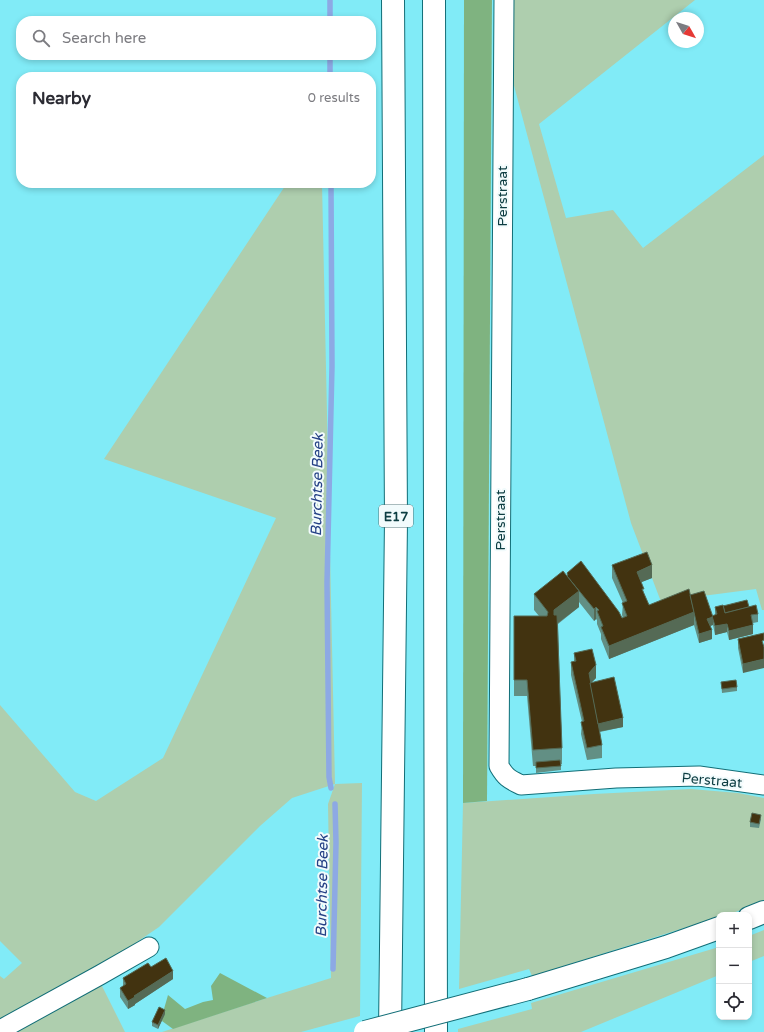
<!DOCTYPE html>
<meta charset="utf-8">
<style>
body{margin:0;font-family:"Varela Round",sans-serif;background:#f7f7f7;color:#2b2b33}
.controls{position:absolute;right:12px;bottom:12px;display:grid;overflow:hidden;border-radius:8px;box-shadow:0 2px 6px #0003}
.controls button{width:36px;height:36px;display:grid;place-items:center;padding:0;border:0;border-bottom:1px solid #e1e1e2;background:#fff;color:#2b2b33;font:20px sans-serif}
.compass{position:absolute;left:668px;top:12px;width:36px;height:36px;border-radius:50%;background:#fff;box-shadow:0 2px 6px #0003;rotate:129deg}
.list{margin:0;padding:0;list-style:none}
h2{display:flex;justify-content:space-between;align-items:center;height:52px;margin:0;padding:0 16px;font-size:17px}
h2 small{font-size:13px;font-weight:400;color:#7c7c81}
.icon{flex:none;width:22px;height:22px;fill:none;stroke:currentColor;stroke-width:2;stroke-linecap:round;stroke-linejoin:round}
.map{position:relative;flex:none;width:764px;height:1032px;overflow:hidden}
.search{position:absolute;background:#fff;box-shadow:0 2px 6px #0003;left:16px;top:16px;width:360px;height:44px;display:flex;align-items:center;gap:10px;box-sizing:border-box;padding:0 14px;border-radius:16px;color:#7c7c81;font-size:15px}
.panel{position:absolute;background:#fff;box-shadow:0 2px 6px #0003;left:16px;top:72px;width:360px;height:116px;border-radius:16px}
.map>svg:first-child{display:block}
.green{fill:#aeceae}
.forest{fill:#7fb380}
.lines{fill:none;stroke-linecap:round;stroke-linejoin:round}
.stream{stroke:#8da9e4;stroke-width:5.5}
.minor-casing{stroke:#126e77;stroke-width:21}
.tertiary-casing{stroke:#126e77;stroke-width:24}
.motorway-casing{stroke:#126e77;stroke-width:24}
.minor{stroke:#fff;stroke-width:19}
.tertiary{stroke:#fff;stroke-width:22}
.motorway{stroke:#fff;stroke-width:22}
.tertiary-bridge-casing{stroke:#126e77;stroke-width:24;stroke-linecap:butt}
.tertiary-bridge{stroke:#fff;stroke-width:22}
.wall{fill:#628f84}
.shaded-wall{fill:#556a55}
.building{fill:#423310;stroke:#556a55}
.labels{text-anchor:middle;stroke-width:4;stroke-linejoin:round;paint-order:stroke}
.shield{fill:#f2fbfc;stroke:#52767a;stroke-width:1}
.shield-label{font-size:13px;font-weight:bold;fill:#0d3d42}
.street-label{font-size:14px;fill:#0d3d42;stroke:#f2fbfc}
.water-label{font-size:15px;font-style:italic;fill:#254186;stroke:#f2fbfc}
</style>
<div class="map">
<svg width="764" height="1032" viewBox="0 0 764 1032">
<rect width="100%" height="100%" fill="#81ebf7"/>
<!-- green -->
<g class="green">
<path d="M 514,0 L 695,0 L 539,124 L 566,218 L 613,210 L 643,248 L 764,155 L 764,610 L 762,610 L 756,589 L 687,598 L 663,607 L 631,523 L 513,82 Z"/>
<path d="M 287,183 L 322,183 L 335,784 L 362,783 L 360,1016 L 301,1032 L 162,1032 L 267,998 L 331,978 L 328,804 L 335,784 L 292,798 L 260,826 L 159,927 L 115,957 L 0,1021 L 0,976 L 4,979 L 22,963 L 0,941 L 0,705 L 75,792 L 96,801 L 163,758 L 276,518 L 104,459 Z"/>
<path d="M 691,789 L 738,793 L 764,798 L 764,900 C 750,906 734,915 719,915 L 719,917 L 532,976 L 529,969 L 459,989 L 463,803 L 594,794 Z"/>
<path d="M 764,930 L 764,956 L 749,962 L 749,936 Z"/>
<path d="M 719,947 L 719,975 L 581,1032 L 458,1032 L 458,1029 L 532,1009 L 531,1003 Z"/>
<path d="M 100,982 L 125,1032 L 8,1032 Z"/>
</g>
<!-- forest -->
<g class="forest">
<path d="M 464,0 L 492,0 L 487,801 L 463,803 Z"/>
<path d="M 220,973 L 267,998 L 173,1029 L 162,1021 L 164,1009 L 168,995 L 185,1009 L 203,1002 L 213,1000 L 211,986 Z"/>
</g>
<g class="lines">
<!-- stream -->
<g class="stream">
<path d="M 330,0 L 330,21"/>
<path d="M 330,55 L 330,77"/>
<path d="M 331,183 L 332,366 L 327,583 L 329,777 L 331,788"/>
<path d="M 333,969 L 336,843 L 335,804"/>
</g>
<!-- minor casing -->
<g class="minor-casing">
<g id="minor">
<path d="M 504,0 L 499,766 C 506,778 509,779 521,785 L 616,778 L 699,776 L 764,785"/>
<path d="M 0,1030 L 100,975 L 149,947"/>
</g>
</g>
<!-- tertiary casing -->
<g class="tertiary-casing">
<g id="tertiary">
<path d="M 749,918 L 764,912"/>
<path d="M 528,989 L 666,947 L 719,928"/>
</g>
</g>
<!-- motorway casing -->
<g class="motorway-casing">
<g id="motorway">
<path d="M 434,0 L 436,1032"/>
<path d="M 390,1032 L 396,520 L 393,0"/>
</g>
</g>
<!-- minor -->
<use href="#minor" class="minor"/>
<!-- tertiary -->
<use href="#tertiary" class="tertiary"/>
<!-- motorway -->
<use href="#motorway" class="motorway"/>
<!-- tertiary-bridge casing -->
<g class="tertiary-bridge-casing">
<path id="tertiary-bridge" d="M 365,1032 L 528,989"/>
</g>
<!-- tertiary-bridge -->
<use href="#tertiary-bridge" class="tertiary-bridge"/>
</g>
<!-- wall -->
<g class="wall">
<path d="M 612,565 L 652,578 L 641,582 L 644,594 L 649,605 L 690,595 L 712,616 L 715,615 L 715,607 L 723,606 L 749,607 L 758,614 L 758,622 L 753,623 L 753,634 L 729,640 L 727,632 L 715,635 L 713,625 L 710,626 L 712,639 L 699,643 L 694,625 L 609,659 L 601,639 L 601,634 L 597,624 L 597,620 L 596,619 L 594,621 L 579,602 L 579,607 L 558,624 L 562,748 L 562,764 L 561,764 L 561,770 L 536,773 L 536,766 L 533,766 L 527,696 L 514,696 L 514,616 L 539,616 L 534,610 L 534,594 L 567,575 L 567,573 L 622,618 L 623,618 L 622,615 L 623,603 L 612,578 Z"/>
<path d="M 764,633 L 743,673 L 738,648 L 738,639 Z"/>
<path d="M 574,653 L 596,678 L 591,683 L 623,727 L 600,732 L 602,745 L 602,758 L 587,760 L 581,734 L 582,722 L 571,675 L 571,662 L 574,662 Z"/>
<path d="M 721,682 L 737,687 L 737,691 L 722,693 Z"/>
<path d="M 761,819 L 759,828 L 750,827 L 750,822 Z"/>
<path d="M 151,967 L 173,979 L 135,1004 L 135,1005 L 128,1009 L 120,997 L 120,988 L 123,986 L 123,978 Z"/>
<path d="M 165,1014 L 158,1029 L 152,1026 L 152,1022 Z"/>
</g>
<!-- shaded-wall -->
<g class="shaded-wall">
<path d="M 652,565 L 652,578 L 637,584 L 637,572 Z"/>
<path d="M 579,591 L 579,607 L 554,626 L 554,610 Z"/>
<path d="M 596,607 L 596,619 L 594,621 L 594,609 Z"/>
<path d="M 694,612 L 694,625 L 609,659 L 609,646 Z"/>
<path d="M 713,617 L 713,625 L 707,627 L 707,619 Z"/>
<path d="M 727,624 L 727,632 L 715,635 L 715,626 Z"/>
<path d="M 753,625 L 753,634 L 729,640 L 729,631 Z"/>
<path d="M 712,630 L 712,639 L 699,643 L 699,634 Z"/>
<path d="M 764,659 L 764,668 L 743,673 L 743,664 Z"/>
<path d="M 596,665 L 596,678 L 589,685 L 589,673 Z"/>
<path d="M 623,718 L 623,727 L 597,732 L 597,724 Z"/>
<path d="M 173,971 L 173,979 L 135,1004 L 135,1005 L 128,1009 L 128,1001 L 134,996 Z"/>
<path d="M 165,1010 L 165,1014 L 158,1029 L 158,1025 Z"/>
</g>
<!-- building -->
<g class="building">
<path d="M 647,552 L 652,565 L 637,572 L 644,589 L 642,589 L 649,605 L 689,589 L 694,612 L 609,646 L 601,627 L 603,626 L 597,611 L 599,610 L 596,607 L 594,609 L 567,576 L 568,575 L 567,573 L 581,561 L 619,612 L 622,618 L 627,616 L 622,603 L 627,601 L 612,565 Z"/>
<path d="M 563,571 L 579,591 L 554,610 L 554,615 L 557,615 L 562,748 L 533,750 L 527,680 L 514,680 L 514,616 L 547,616 L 548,612 L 534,594 Z"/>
<path d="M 704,591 L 713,617 L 707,619 L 712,630 L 699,634 L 690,595 Z"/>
<path d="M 747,600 L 749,607 L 725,613 L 723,606 Z"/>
<path d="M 723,605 L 725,613 L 756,605 L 758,614 L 751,615 L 753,625 L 729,631 L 727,624 L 715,626 L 712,616 L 717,614 L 715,607 Z"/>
<path d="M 764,633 L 764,640 L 762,641 L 764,647 L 764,659 L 743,664 L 738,639 Z"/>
<path d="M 592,649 L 596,665 L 589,673 L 602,745 L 587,748 L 581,722 L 584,721 L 571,662 L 576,661 L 574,653 Z"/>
<path d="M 614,677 L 623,718 L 598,724 L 590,683 Z"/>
<path d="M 736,680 L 737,687 L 722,689 L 721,682 Z"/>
<path d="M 560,760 L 561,766 L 536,768 L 536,762 Z"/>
<path d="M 752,813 L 761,815 L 759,824 L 750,822 Z"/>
<path d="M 166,958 L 173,971 L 134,996 L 135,997 L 128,1001 L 120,988 L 126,984 L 123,978 L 148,963 L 151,967 Z"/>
<path d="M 159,1007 L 165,1010 L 158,1025 L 152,1022 Z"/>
</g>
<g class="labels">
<!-- shield labels -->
<rect class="shield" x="379" y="505" width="34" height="22" rx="3"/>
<g class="shield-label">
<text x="396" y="521">E17</text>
</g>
<!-- street labels -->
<g class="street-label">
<text transform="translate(502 196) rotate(-90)" y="5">Perstraat</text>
<text transform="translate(500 520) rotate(-90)" y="5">Perstraat</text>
<text transform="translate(712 780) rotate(5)" y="5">Perstraat</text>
</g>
<!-- water labels -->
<g class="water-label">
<text transform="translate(317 485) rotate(-89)" y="5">Burchtse Beek</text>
<text transform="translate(322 886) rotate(-89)" y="5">Burchtse Beek</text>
</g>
</g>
</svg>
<div class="controls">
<button>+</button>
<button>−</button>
<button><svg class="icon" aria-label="locate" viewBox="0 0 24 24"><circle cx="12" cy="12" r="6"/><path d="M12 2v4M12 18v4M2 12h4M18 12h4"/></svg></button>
</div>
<svg class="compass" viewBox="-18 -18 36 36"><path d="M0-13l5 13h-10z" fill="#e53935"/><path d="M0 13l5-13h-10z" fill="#7c7c81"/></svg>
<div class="search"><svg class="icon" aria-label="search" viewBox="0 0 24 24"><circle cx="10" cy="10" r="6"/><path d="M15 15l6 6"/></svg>Search here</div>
<section class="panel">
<h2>Nearby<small>0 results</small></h2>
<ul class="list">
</ul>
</section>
</div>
